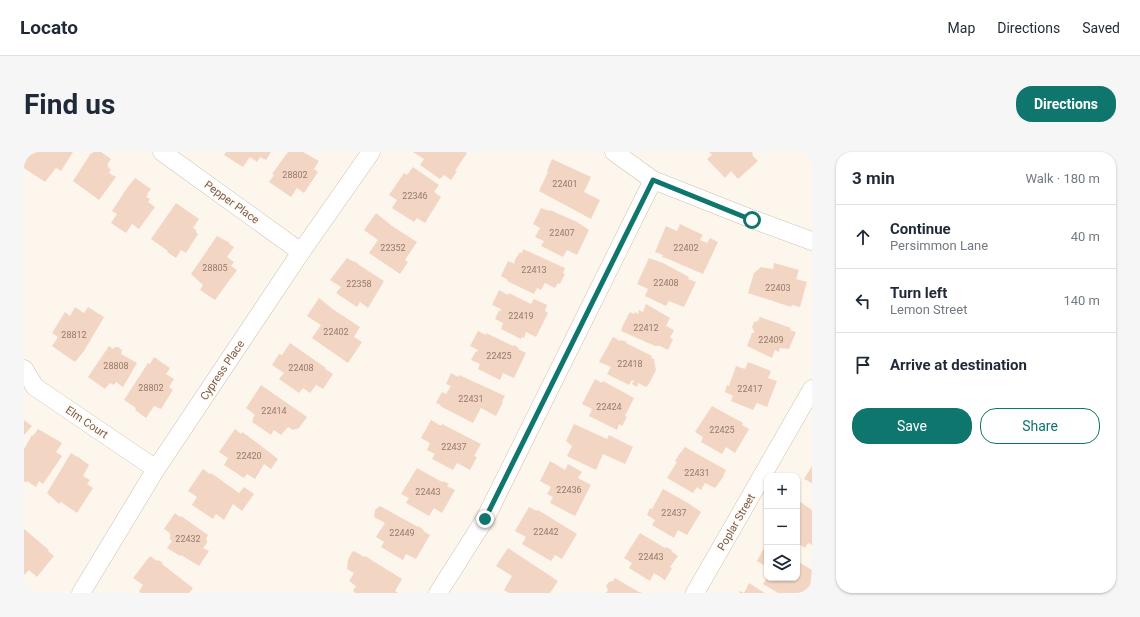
<!DOCTYPE html>
<meta charset="utf-8">
<style>
body{margin:0;font-family:Roboto,sans-serif;background:#f6f6f7;color:#1f2937}
.controls{position:absolute;right:12px;bottom:12px;display:grid;overflow:hidden;border-radius:8px;box-shadow:0 1px 3px #0004}
.controls button{width:36px;height:36px;display:grid;place-items:center;padding:0;border:0;border-bottom:1px solid #e0e1e3;background:#fff;color:#1f2937;font:20px sans-serif}
.stop{position:absolute;width:12px;height:12px;margin:-9px;border:3px solid #0f766e;border-radius:50%;background:#fff}
.stop.end{background:#0f766e;border-color:#fff;box-shadow:0 1px 4px #0008}
.list{margin:0;padding:0;list-style:none}
h2{display:flex;justify-content:space-between;align-items:center;height:52px;margin:0;padding:0 16px;font-size:17px}
h2 small{font-size:13px;font-weight:400;color:#747a83}
.list li{display:grid;grid-template-columns:26px 1fr auto;gap:12px;align-items:center;box-sizing:border-box;height:64px;padding:0 16px;border-top:1px solid #e0e1e3}
.list b{display:block;font-size:15px;white-space:nowrap}
.list p{margin:0;font-size:13px;white-space:nowrap;color:#747a83}
.list em{font-size:13px;font-style:normal;color:#747a83}
.actions{display:flex;gap:8px;padding:12px 16px}
.actions a{flex:1;padding:9px 0;border:1px solid #0f766e;border-radius:16px;text-align:center;font-size:14px;color:#0f766e}
.actions .main{background:#0f766e;color:#fff}
.icon{flex:none;width:22px;height:22px;fill:none;stroke:currentColor;stroke-width:2;stroke-linecap:round;stroke-linejoin:round}
.map{position:relative;flex:none;width:788px;height:441px;overflow:hidden;border-radius:16px}
header{display:flex;align-items:center;gap:24px;box-sizing:border-box;height:56px;padding:0 20px;background:#fff;border-bottom:1px solid #e0e1e3}
header strong{font-size:19px}
nav{display:flex;gap:22px;margin-inline-start:auto;font-size:14px}
.intro{display:flex;align-items:center;justify-content:space-between;box-sizing:border-box;height:96px;padding:0 24px}
h1{margin:0;font-size:28px}
.button{padding:10px 18px;border-radius:16px;background:#0f766e;color:#fff;font-size:14px;font-weight:700}
main{display:flex;gap:24px;padding:0 24px}
aside{flex:1;background:#fff;border-radius:16px;box-shadow:0 1px 3px #0004}
.map>svg:first-child{display:block}
.building{fill:#f3d5c3}
.lines{fill:none;stroke-linecap:round;stroke-linejoin:round}
.street-casing{stroke:#d1beb0;stroke-width:19}
.street{stroke:#fff;stroke-width:18}
.route{stroke:#0f766e;stroke-width:5}
.labels{text-anchor:middle;stroke-width:3;stroke-linejoin:round;paint-order:stroke}
.number-label{font-size:9px;fill:#987a6a}
.street-label{font-size:11px;fill:#7a5c4d;stroke:#fffaf3}
</style>
<header>
<strong>Locato</strong>
<nav><a>Map</a><a>Directions</a><a>Saved</a></nav>
</header>
<div class="intro"><h1>Find us</h1><a class="button">Directions</a></div>
<main>
<div class="map">
<svg width="788" height="441" viewBox="0 0 788 441">
<rect width="100%" height="100%" fill="#fdf6ec"/>
<!-- building -->
<g class="building">
<path d="M 6,0 L 49,0 L 37,19 L 32,16 L 21,30 L 0,16 L 0,12 L 3,7 L 2,6 Z"/>
<path d="M 69,0 L 77,0 L 87,7 L 83,13 L 85,14 L 84,16 L 87,17 L 85,21 L 92,25 L 75,48 L 49,29 L 67,1 L 68,2 Z"/>
<path d="M 202,0 L 247,0 L 242,8 L 236,5 L 233,10 L 226,5 L 219,15 L 200,3 Z"/>
<path d="M 264,0 L 279,0 L 295,9 L 290,17 L 294,20 L 280,41 L 273,36 L 267,45 L 245,30 L 250,23 L 248,22 Z"/>
<path d="M 389,0 L 441,0 L 443,1 L 431,19 L 433,19 L 427,28 L 420,23 L 416,27 L 396,13 L 400,7 Z"/>
<path d="M 685,0 L 728,0 L 729,2 L 728,3 L 734,9 L 714,27 L 707,19 L 701,26 L 683,7 L 688,3 Z"/>
<path d="M 528,7 L 567,25 L 560,40 L 576,48 L 567,67 L 515,39 L 524,20 L 523,19 Z"/>
<path d="M 389,15 L 415,33 L 410,40 L 417,45 L 401,71 L 393,66 L 390,70 L 368,56 L 373,48 L 365,43 L 380,21 L 383,23 Z"/>
<path d="M 111,26 L 127,37 L 123,42 L 124,43 L 122,45 L 126,47 L 124,50 L 131,55 L 115,77 L 108,72 L 102,81 L 87,71 L 93,62 L 88,59 L 103,36 Z"/>
<path d="M 152,51 L 175,67 L 169,76 L 172,78 L 172,80 L 174,82 L 162,101 L 157,98 L 152,106 L 143,100 L 144,99 L 127,87 Z"/>
<path d="M 517,56 L 525,59 L 526,58 L 553,70 L 565,78 L 553,103 L 543,98 L 539,105 L 517,94 L 520,89 L 511,85 L 516,76 L 509,72 Z"/>
<path d="M 352,61 L 368,74 L 393,90 L 381,108 L 384,110 L 376,122 L 345,101 L 354,88 L 340,78 Z"/>
<path d="M 656,72 L 679,83 L 676,88 L 683,91 L 686,86 L 694,90 L 679,122 L 644,107 L 638,105 L 639,103 L 631,100 L 642,74 L 653,79 Z"/>
<path d="M 193,84 L 206,91 L 205,92 L 210,95 L 203,105 L 210,110 L 207,114 L 213,118 L 191,148 L 176,138 L 179,133 L 167,122 Z"/>
<path d="M 499,97 L 541,116 L 539,121 L 541,122 L 536,132 L 534,131 L 531,136 L 521,131 L 517,138 L 513,136 L 510,142 L 483,129 L 484,128 L 477,124 L 484,109 L 491,112 L 490,111 L 492,106 L 496,100 L 498,101 Z"/>
<path d="M 323,106 L 330,110 L 331,109 L 335,113 L 360,129 L 344,156 L 336,150 L 333,155 L 312,141 L 317,135 L 306,128 Z"/>
<path d="M 625,106 L 639,111 L 665,125 L 664,127 L 672,130 L 660,155 L 645,149 L 642,154 L 621,144 L 624,137 L 613,132 Z"/>
<path d="M 750,111 L 775,118 L 772,127 L 783,130 L 776,155 L 768,153 L 767,155 L 724,141 L 730,121 L 737,115 L 749,117 Z"/>
<path d="M 475,138 L 484,143 L 485,141 L 507,152 L 510,147 L 523,153 L 521,159 L 524,161 L 512,185 L 502,180 L 500,186 L 498,185 L 497,187 L 477,177 L 479,171 L 471,167 L 475,158 L 477,159 L 477,157 L 468,153 Z"/>
<path d="M 295,146 L 310,158 L 336,175 L 330,185 L 338,190 L 324,211 L 288,186 L 297,173 L 283,164 Z"/>
<path d="M 622,152 L 646,166 L 642,174 L 650,178 L 646,186 L 649,187 L 644,198 L 636,194 L 631,194 L 597,179 L 599,173 L 606,160 L 610,162 L 611,160 L 614,162 L 615,158 L 619,160 Z"/>
<path d="M 51,155 L 60,161 L 64,155 L 80,165 L 60,199 L 51,210 L 28,194 L 34,185 L 28,181 L 41,160 L 46,164 Z"/>
<path d="M 736,165 L 767,176 L 766,178 L 772,180 L 765,197 L 756,196 L 755,200 L 751,198 L 748,206 L 723,194 L 728,181 L 730,181 L 730,179 L 728,175 L 730,170 L 734,169 Z"/>
<path d="M 454,179 L 462,183 L 462,181 L 489,194 L 490,193 L 495,196 L 494,197 L 502,201 L 490,226 L 479,221 L 476,228 L 454,217 L 456,212 L 447,208 L 452,199 L 453,200 L 454,198 L 446,194 Z"/>
<path d="M 589,185 L 596,189 L 597,188 L 603,190 L 602,191 L 628,204 L 627,206 L 630,207 L 632,218 L 625,232 L 622,235 L 614,231 L 613,235 L 608,232 L 610,229 L 608,228 L 605,233 L 583,222 L 587,215 L 575,210 Z"/>
<path d="M 266,191 L 302,216 L 301,217 L 309,222 L 299,237 L 292,233 L 286,241 L 279,236 L 275,241 L 255,227 L 260,221 L 248,213 L 255,202 L 258,203 Z"/>
<path d="M 85,194 L 89,197 L 91,195 L 94,195 L 98,198 L 97,202 L 113,211 L 99,235 L 92,230 L 90,233 L 86,231 L 81,237 L 64,225 Z"/>
<path d="M 130,205 L 146,216 L 142,222 L 150,227 L 145,235 L 149,238 L 137,257 L 130,254 L 122,266 L 111,258 L 112,256 L 100,248 L 124,211 L 126,212 Z"/>
<path d="M 724,210 L 747,219 L 744,226 L 753,229 L 743,255 L 733,251 L 729,258 L 707,249 L 709,244 L 701,240 L 703,233 L 705,234 L 712,214 L 721,217 Z"/>
<path d="M 427,221 L 434,225 L 435,223 L 481,244 L 478,249 L 479,250 L 472,264 L 457,256 L 449,271 L 416,254 L 417,253 L 412,251 L 418,240 L 422,242 L 427,234 L 422,232 Z"/>
<path d="M 571,227 L 578,231 L 579,229 L 610,246 L 601,264 L 603,265 L 598,274 L 595,272 L 593,278 L 565,264 L 568,257 L 558,252 Z"/>
<path d="M 237,233 L 283,265 L 275,276 L 269,278 L 264,275 L 257,283 L 250,278 L 247,283 L 228,270 L 229,268 L 229,266 L 231,263 L 222,256 Z"/>
<path d="M 688,254 L 719,271 L 718,273 L 725,277 L 711,301 L 702,295 L 698,302 L 677,290 L 679,285 L 671,280 Z"/>
<path d="M 0,268 L 8,274 L 0,283 Z"/>
<path d="M 407,268 L 417,274 L 418,272 L 457,292 L 450,304 L 453,305 L 446,318 L 433,311 L 429,318 L 408,307 L 411,302 L 403,298 L 406,291 L 397,286 Z"/>
<path d="M 550,272 L 583,287 L 585,283 L 609,295 L 601,312 L 579,302 L 572,318 L 543,304 L 548,294 L 542,289 Z"/>
<path d="M 14,277 L 38,291 L 32,300 L 38,304 L 19,332 L 15,329 L 12,335 L 3,329 L 2,331 L 0,329 L 0,297 L 8,283 L 9,284 Z"/>
<path d="M 211,277 L 217,282 L 218,280 L 224,284 L 254,307 L 247,317 L 240,312 L 231,327 L 223,322 L 220,326 L 200,313 L 204,306 L 195,300 Z"/>
<path d="M 661,295 L 702,318 L 699,324 L 700,324 L 691,336 L 681,331 L 677,338 L 673,335 L 669,341 L 643,326 L 653,310 L 651,309 L 654,304 Z"/>
<path d="M 47,301 L 53,305 L 53,304 L 65,313 L 59,324 L 66,328 L 63,332 L 69,336 L 53,361 L 37,350 L 35,352 L 23,341 Z"/>
<path d="M 526,309 L 541,318 L 544,312 L 558,320 L 554,326 L 567,333 L 551,364 L 526,351 L 529,345 L 523,342 L 527,335 L 516,329 Z"/>
<path d="M 788,314 L 788,331 L 780,327 Z"/>
<path d="M 393,316 L 418,330 L 419,329 L 425,332 L 423,334 L 431,338 L 418,361 L 410,356 L 405,364 L 382,351 L 385,346 L 377,342 Z"/>
<path d="M 179,317 L 186,322 L 187,321 L 215,341 L 220,335 L 230,342 L 218,359 L 209,352 L 200,368 L 192,362 L 189,367 L 168,353 L 173,345 L 164,339 Z"/>
<path d="M 639,337 L 664,351 L 677,360 L 663,383 L 654,378 L 650,386 L 628,373 L 631,368 L 623,363 L 626,356 L 628,357 Z"/>
<path d="M 773,350 L 775,351 L 776,350 L 788,358 L 788,393 L 784,391 L 781,396 L 773,391 Z"/>
<path d="M 356,354 L 394,375 L 394,374 L 400,378 L 399,379 L 406,383 L 392,407 L 382,402 L 379,408 L 357,395 L 360,390 L 352,385 L 361,371 L 350,365 L 351,358 Z"/>
<path d="M 505,355 L 513,359 L 514,358 L 519,361 L 553,382 L 538,407 L 531,403 L 527,409 L 498,392 L 502,385 L 491,379 Z"/>
<path d="M 151,361 L 156,365 L 157,364 L 184,383 L 182,387 L 183,388 L 183,391 L 179,396 L 185,399 L 175,414 L 157,403 L 156,404 L 143,396 L 148,389 L 145,386 L 147,384 L 145,382 L 146,381 L 140,377 Z"/>
<path d="M 0,377 L 25,398 L 24,399 L 30,404 L 13,425 L 5,418 L 0,423 Z"/>
<path d="M 616,381 L 641,396 L 642,395 L 648,398 L 647,399 L 654,404 L 646,415 L 648,416 L 641,428 L 630,421 L 626,429 L 605,416 L 608,411 L 600,406 Z"/>
<path d="M 743,390 L 743,415 L 733,409 Z"/>
<path d="M 484,396 L 534,429 L 526,441 L 485,441 L 480,438 L 488,424 L 472,414 Z"/>
<path d="M 330,399 L 340,405 L 341,404 L 378,427 L 371,439 L 374,441 L 332,441 L 329,439 L 332,434 L 325,429 L 330,421 L 323,417 L 324,408 L 328,400 Z"/>
<path d="M 126,404 L 133,409 L 134,408 L 139,411 L 138,412 L 169,436 L 165,441 L 117,441 L 115,439 L 119,433 L 109,426 Z"/>
<path d="M 773,409 L 788,418 L 786,435 L 780,441 L 754,441 L 739,432 L 743,426 L 773,426 Z"/>
<path d="M 591,426 L 615,440 L 619,441 L 582,441 L 584,438 L 582,434 L 585,430 L 589,429 Z"/>
<path d="M 725,431 L 741,441 L 715,441 L 716,439 L 720,441 Z"/>
</g>
<g class="lines">
<!-- street casing -->
<g class="street-casing">
<g id="street">
<path d="M 138,0 L 277,100"/>
<path d="M 590,0 L 629,28 L 728,67 L 788,89"/>
<path d="M 0,217 L 11,235 L 132,317"/>
<path d="M 57,441 L 132,317 L 277,100 L 347,0"/>
<path d="M 414,441 L 461,367 L 629,28"/>
<path d="M 671,441 L 788,237"/>
</g>
</g>
<!-- street -->
<use href="#street" class="street"/>
</g>
<g class="lines">
<!-- route -->
<path class="route" d="M 461,367 L 629,28 L 728,68"/>
</g>
<g class="labels">
<!-- number labels -->
<g class="number-label">
<text x="271" y="26">28802</text>
<text x="541" y="35">22401</text>
<text x="391" y="47">22346</text>
<text x="538" y="84">22407</text>
<text x="369" y="99">22352</text>
<text x="662" y="99">22402</text>
<text x="191" y="119">28805</text>
<text x="510" y="121">22413</text>
<text x="642" y="134">22408</text>
<text x="335" y="135">22358</text>
<text x="754" y="139">22403</text>
<text x="497" y="167">22419</text>
<text x="622" y="179">22412</text>
<text x="312" y="183">22402</text>
<text x="50" y="186">28812</text>
<text x="747" y="191">22409</text>
<text x="475" y="207">22425</text>
<text x="606" y="215">22418</text>
<text x="92" y="217">28808</text>
<text x="277" y="219">22408</text>
<text x="127" y="239">28802</text>
<text x="726" y="240">22417</text>
<text x="447" y="250">22431</text>
<text x="585" y="258">22424</text>
<text x="250" y="262">22414</text>
<text x="698" y="281">22425</text>
<text x="430" y="298">22437</text>
<text x="225" y="307">22420</text>
<text x="673" y="324">22431</text>
<text x="545" y="341">22436</text>
<text x="404" y="343">22443</text>
<text x="650" y="364">22437</text>
<text x="522" y="383">22442</text>
<text x="378" y="384">22449</text>
<text x="164" y="390">22432</text>
<text x="627" y="408">22443</text>
</g>
<!-- street labels -->
<g class="street-label">
<text transform="translate(208 50) rotate(36)" y="4">Pepper Place</text>
<text transform="translate(198 218) rotate(-56)" y="4">Cypress Place</text>
<text transform="translate(63 270) rotate(34)" y="4">Elm Court</text>
<text transform="translate(712 370) rotate(-60)" y="4">Poplar Street</text>
</g>
</g>
</svg>
<div class="controls">
<button>+</button>
<button>−</button>
<button><svg class="icon" aria-label="layers" viewBox="0 0 24 24"><path d="M12 4l9 5-9 5-9-5zM3 14l9 5 9-5"/></svg></button>
</div>
<div class="stop" style="left:728px;top:68px"></div>
<div class="stop end" style="left:461px;top:367px"></div>
</div>
<aside>
<h2>3 min<small>Walk · 180 m</small></h2>
<ul class="list">
<li><svg class="icon" aria-label="ahead" viewBox="0 0 24 24"><path d="M12 20V5M6 11l6-6 6 6"/></svg><div><b>Continue</b><p>Persimmon Lane</p></div><em>40 m</em></li>
<li><svg class="icon" aria-label="left" viewBox="0 0 24 24"><path d="M17 20v-9H6M10 6l-5 5 5 5"/></svg><div><b>Turn left</b><p>Lemon Street</p></div><em>140 m</em></li>
<li><svg class="icon" aria-label="arrive" viewBox="0 0 24 24"><path d="M6 21V4h12l-3 4 3 4H6"/></svg><div><b>Arrive at destination</b></div></li>
</ul>
<div class="actions"><a class="main">Save</a><a>Share</a></div>
</aside>
</main>
